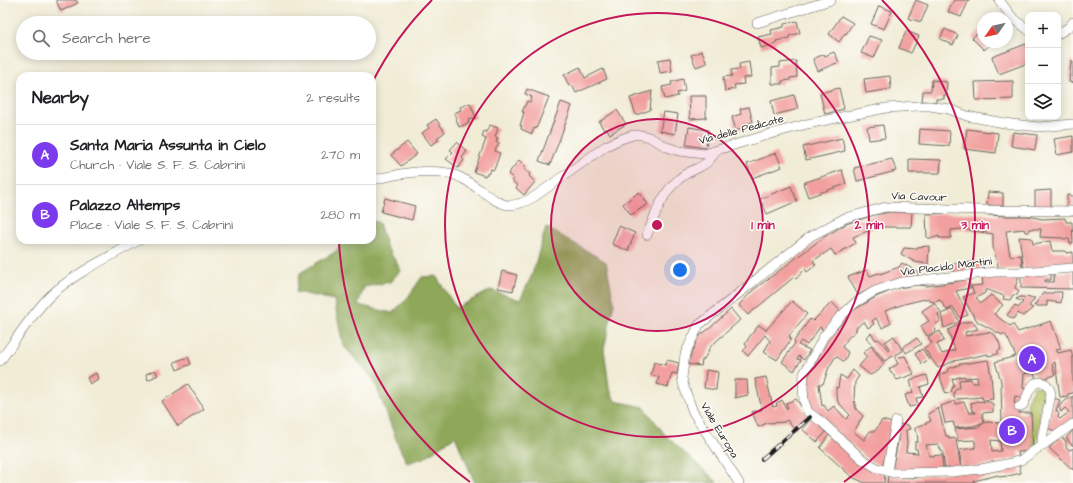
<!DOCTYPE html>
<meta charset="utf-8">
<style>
body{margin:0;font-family:"Architects Daughter",sans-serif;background:#f2f2f2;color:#202124}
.controls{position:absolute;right:12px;top:12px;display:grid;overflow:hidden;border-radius:8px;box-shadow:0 2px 10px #0003}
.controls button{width:36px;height:36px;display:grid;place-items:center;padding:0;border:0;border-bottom:1px solid #e0e0e0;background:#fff;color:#202124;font:20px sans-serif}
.compass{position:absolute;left:977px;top:12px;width:36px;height:36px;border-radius:50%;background:#fff;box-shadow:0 2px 10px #0003;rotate:236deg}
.you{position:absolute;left:680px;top:270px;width:14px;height:14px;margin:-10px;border:3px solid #fff;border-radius:50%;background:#1a73e8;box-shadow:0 0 0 6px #1a73e833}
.badge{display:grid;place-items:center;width:26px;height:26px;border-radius:50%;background:#7c3aed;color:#fff;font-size:13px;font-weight:700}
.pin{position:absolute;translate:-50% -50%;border:2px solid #fff;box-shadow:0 1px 4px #0006}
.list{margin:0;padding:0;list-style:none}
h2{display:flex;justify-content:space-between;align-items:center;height:52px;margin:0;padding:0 16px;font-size:17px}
h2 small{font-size:13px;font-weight:400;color:#757577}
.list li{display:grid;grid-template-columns:26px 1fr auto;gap:12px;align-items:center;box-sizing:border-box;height:60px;padding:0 16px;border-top:1px solid #e0e0e0}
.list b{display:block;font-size:15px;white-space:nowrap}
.list p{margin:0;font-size:13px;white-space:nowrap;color:#757577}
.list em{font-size:13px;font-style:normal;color:#757577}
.icon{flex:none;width:22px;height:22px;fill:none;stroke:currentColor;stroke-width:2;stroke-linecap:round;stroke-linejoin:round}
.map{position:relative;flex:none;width:1073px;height:483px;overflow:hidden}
.search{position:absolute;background:#fff;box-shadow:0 2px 10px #0003;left:16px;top:16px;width:360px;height:44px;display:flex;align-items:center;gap:10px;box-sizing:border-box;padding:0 14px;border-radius:22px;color:#757577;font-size:15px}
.panel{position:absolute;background:#fff;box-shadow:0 2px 10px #0003;left:16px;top:72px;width:360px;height:172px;border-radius:12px}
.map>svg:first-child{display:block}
.green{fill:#b3c163;stroke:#686e40}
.forest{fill:#8ea759;stroke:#55623a}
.building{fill:#f2a09f;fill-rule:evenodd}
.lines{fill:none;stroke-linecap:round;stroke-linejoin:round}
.minor-casing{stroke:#67655d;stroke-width:10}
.minor{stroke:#fff;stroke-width:9}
.rail-casing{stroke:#1c1c1c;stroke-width:4}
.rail{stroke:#fdfcf7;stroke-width:2.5;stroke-dasharray:8;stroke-linecap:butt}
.ring{fill:none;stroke:#c2185b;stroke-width:2}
.labels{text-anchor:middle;stroke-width:3;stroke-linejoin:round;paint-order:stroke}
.street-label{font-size:11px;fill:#1c1c1c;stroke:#fdfcf7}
.centre{fill:#c2185b;stroke:#fdfcf7;stroke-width:2}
.ring-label{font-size:12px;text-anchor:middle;font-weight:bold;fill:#c2185b;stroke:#fdfcf7;stroke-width:3;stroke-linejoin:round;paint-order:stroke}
</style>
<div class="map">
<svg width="1073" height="483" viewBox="0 0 1073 483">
<rect width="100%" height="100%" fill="#fdfcf7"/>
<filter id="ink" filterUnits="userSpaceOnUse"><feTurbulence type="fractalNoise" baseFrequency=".025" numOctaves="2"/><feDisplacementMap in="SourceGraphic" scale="8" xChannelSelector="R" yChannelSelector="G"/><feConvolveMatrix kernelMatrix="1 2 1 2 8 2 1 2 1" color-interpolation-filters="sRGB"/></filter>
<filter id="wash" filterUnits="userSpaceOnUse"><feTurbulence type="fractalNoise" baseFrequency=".012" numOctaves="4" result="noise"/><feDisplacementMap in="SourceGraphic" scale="16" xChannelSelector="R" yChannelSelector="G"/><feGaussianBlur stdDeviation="0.9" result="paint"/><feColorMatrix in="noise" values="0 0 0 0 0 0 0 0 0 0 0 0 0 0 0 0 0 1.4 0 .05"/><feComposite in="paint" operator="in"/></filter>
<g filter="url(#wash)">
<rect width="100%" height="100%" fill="#f1ecd6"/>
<!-- green -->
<path class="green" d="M 1042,386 L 1044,389 L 1044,393 L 1041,403 L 1037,443 L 1033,448 L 1031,413 L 1027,413 L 1028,398 L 1034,387 Z"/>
<!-- forest -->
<path class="forest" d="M 372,220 L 379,223 L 386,246 L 401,270 L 390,282 L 364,287 L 358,305 L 392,313 L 406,300 L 422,277 L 436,276 L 456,308 L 491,290 L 520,300 L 532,275 L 546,227 L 606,262 L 614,303 L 604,349 L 609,387 L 615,401 L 644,407 L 666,436 L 716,481 L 717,483 L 475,483 L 455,436 L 424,458 L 407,463 L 399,447 L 374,380 L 343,345 L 334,300 L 296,292 L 300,273 L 335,252 L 345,240 L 372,240 Z"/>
<g id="blocks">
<!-- building -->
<g class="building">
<path d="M 56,0 L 76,0 L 78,3 L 61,11 Z"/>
<path d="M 916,0 L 928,5 L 921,22 L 908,18 Z"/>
<path d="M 954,0 L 969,0 L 961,17 L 948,12 L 952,3 L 953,3 Z"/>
<path d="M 879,6 L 892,11 L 884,29 L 871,24 Z"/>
<path d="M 841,16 L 853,23 L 846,34 L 845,33 L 839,42 L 829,34 Z"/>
<path d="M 797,21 L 800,33 L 789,36 L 789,38 L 776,41 L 776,44 L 761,48 L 758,37 L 772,34 L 771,30 L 784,27 L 784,24 Z"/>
<path d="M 983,28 L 983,42 L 993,42 L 984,50 L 972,38 Z"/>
<path d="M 945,29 L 958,35 L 953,45 L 940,39 Z"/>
<path d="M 906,31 L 919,36 L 911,53 L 899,48 Z"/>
<path d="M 869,36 L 882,40 L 874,58 L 861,53 Z"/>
<path d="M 1026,44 L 1028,49 L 1028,63 L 999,74 L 992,57 Z"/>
<path d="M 702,51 L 707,63 L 696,67 L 691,55 Z"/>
<path d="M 834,52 L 839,62 L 818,71 L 813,59 L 824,54 L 825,56 Z"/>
<path d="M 670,58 L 672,71 L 660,73 L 658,60 Z"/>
<path d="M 796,61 L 797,77 L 790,78 L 790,80 L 782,81 L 782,84 L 772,84 L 772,68 L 780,67 L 780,63 Z"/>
<path d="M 1071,61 L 1073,61 L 1073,83 L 1069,82 Z"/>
<path d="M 749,62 L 751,77 L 743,78 L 744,84 L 734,85 L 735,89 L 725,91 L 723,77 L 732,76 L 731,70 L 740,69 L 739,64 Z"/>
<path d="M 580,67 L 585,78 L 603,69 L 607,79 L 576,93 L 572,85 L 569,86 L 564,75 Z"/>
<path d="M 890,76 L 891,89 L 866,93 L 864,79 Z"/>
<path d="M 683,79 L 685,91 L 677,93 L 678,96 L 665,99 L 662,87 L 672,85 L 671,82 Z"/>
<path d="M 932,80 L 947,82 L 946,95 L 944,95 L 944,99 L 936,99 L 936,102 L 922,101 L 923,91 L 931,91 Z"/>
<path d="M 1013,81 L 1013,99 L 976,100 L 975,82 Z"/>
<path d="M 839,88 L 844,109 L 825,114 L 820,93 Z"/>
<path d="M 527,89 L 549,97 L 536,129 L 534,128 L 532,134 L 521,129 L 522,126 L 520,126 L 524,112 L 522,112 L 527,101 L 530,102 L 532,97 L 525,94 Z"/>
<path d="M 652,91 L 650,110 L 636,115 L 630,98 Z"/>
<path d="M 794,95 L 798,109 L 774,115 L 771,101 Z"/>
<path d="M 689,96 L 706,96 L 706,118 L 690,119 Z"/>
<path d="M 561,102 L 572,106 L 550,165 L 539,161 Z"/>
<path d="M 470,103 L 476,118 L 468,120 L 469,123 L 459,127 L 454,113 L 461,110 L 460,107 Z"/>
<path d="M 749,107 L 753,122 L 745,124 L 746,127 L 736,131 L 732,117 L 741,114 L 740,109 Z"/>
<path d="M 617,110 L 626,124 L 610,134 L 607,129 L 604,130 L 599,122 Z"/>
<path d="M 664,112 L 678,114 L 675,134 L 660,131 Z"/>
<path d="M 436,119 L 445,132 L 437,138 L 439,140 L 431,145 L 422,133 L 429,128 L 427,125 Z"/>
<path d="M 490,125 L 498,128 L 495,137 L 498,138 L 496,142 L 499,143 L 495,151 L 500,153 L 494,170 L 491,169 L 490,172 L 489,172 L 488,174 L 486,174 L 485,176 L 474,172 L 486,139 L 482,137 L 484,131 L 486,132 Z"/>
<path d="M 883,125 L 885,138 L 869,140 L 867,127 Z"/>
<path d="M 689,127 L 708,130 L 706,148 L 686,145 Z"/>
<path d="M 920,129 L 950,131 L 949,146 L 919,144 Z"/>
<path d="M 967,129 L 998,133 L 996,153 L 964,149 Z"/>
<path d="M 1013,132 L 1037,135 L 1035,150 L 1011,146 Z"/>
<path d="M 1073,136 L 1073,152 L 1057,155 L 1054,139 Z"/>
<path d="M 842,138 L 845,151 L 806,160 L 803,147 Z"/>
<path d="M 407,142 L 417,154 L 401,166 L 391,155 Z"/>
<path d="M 457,142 L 467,151 L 462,158 L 464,160 L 458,168 L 446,159 L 453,152 L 450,150 Z"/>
<path d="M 776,153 L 782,167 L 752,178 L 747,164 Z"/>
<path d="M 892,159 L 896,171 L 857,181 L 854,168 Z"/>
<path d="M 909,159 L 941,160 L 940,173 L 909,173 Z"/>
<path d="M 519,160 L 526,167 L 524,169 L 530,174 L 529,176 L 535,182 L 524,195 L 516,188 L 518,186 L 512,181 L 514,179 L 508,174 Z"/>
<path d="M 842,170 L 846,184 L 808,197 L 803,183 Z"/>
<path d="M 791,186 L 797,201 L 767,214 L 760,199 Z"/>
<path d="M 1051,190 L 1051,207 L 1035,207 L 1035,191 Z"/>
<path d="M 639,192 L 648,204 L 631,215 L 623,204 Z"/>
<path d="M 988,192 L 1003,193 L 1003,206 L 987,205 Z"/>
<path d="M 1067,195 L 1073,196 L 1073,207 L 1067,207 Z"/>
<path d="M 385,198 L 415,206 L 412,220 L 381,212 Z"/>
<path d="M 890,212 L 912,212 L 911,227 L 877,227 L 853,237 L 856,243 L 835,255 L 831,249 L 813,261 L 816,265 L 807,272 L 805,269 L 796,279 L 794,277 L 748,315 L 739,305 L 752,291 L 824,237 L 846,224 L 874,215 Z"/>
<path d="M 961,213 L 1003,216 L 1028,216 L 1042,219 L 1065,218 L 1066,222 L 1072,222 L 1073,243 L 1070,243 L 1069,239 L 1064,239 L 1063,238 L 1040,237 L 1041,229 L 1029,229 L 1029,232 L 1025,232 L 1024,229 L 1006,231 L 1010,256 L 1021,255 L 1022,268 L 999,270 L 993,247 L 993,234 L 961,229 L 951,230 L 951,238 L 939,238 L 939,236 L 933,238 L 927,238 L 926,214 Z"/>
<path d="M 619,226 L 635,233 L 628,251 L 612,244 Z"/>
<path d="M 1019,237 L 1032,238 L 1033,244 L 1050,241 L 1052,251 L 1066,251 L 1066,253 L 1073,252 L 1073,265 L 1024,269 Z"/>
<path d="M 929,246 L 928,264 L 915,262 L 901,254 L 904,248 L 916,249 L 917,247 Z"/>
<path d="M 981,262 L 984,269 L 954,273 L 953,263 Z"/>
<path d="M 902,263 L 918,272 L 918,278 L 873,288 L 858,295 L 848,277 L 867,270 L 870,276 L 879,273 L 880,274 L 899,267 Z"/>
<path d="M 502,271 L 517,275 L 513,291 L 498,288 Z"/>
<path d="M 1073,272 L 1073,289 L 1021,288 L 1021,276 L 1051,273 L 1051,280 L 1045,280 L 1045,282 L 1054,282 L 1054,273 Z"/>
<path d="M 1019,275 L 1015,288 L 1019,291 L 1017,295 L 1013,295 L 1010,300 L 1003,299 L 1004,296 L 988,290 L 985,290 L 985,293 L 976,298 L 981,303 L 991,295 L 1003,305 L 994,314 L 1010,326 L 1013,324 L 1018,332 L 1051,321 L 1061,349 L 1056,350 L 1058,353 L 1071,350 L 1073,359 L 1073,393 L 1068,394 L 1068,396 L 1060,397 L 1055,362 L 1052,365 L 1055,375 L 1037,381 L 1033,371 L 1024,374 L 1023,388 L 1026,389 L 1024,398 L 1015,396 L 1014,403 L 1019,404 L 1019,413 L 1031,413 L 1033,451 L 1018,452 L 1019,457 L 985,465 L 962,468 L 959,450 L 975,448 L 975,442 L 974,440 L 958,441 L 955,429 L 980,427 L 980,425 L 987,422 L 1002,423 L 1001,381 L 995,362 L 1016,356 L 1008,339 L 1004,333 L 1002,335 L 978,322 L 971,312 L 963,297 L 974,293 L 971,286 L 983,285 L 982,277 L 989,276 ZM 991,440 L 1000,441 L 1001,451 L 992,452 Z"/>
<path d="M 969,279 L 970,288 L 956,291 L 968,315 L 960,318 L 953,307 L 947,310 L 940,300 L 934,302 L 930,301 L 929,298 L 904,304 L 885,311 L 891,323 L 882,328 L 876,318 L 872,321 L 874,324 L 868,328 L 864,321 L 855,329 L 857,330 L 848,338 L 842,347 L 848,352 L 845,360 L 843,361 L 836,356 L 829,367 L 823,384 L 819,384 L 822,406 L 824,405 L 828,411 L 834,406 L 846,419 L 850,415 L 838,402 L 837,396 L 836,397 L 836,387 L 838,388 L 840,375 L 847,379 L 853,370 L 859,376 L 855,382 L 854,399 L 856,409 L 863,416 L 854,432 L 864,440 L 870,431 L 875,431 L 882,420 L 892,423 L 889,444 L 882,467 L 869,460 L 826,423 L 821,415 L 808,410 L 805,383 L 828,338 L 847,317 L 854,310 L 876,297 L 897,288 L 918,285 L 926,286 L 942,284 Z"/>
<path d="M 1054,292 L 1062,292 L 1061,303 L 1047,301 L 1047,306 L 1034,306 L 1043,293 L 1053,293 Z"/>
<path d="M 1021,297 L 1035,298 L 1029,306 L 1033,308 L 1023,316 L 1018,313 L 1013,319 L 1007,315 L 1015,305 L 1018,308 L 1023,302 L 1016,299 Z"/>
<path d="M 792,301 L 807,314 L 789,336 L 791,339 L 777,360 L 764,352 L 770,341 L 765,335 L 748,356 L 743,351 L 747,347 L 745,344 L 750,336 L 759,325 L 766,330 Z"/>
<path d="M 832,302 L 840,311 L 824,331 L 820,327 L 807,345 L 801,341 L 798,345 L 810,350 L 804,360 L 799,356 L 797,359 L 801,360 L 794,371 L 782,362 L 795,343 L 794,341 L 810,319 L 813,321 Z"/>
<path d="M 934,303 L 941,312 L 938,314 L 940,321 L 934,326 L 936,331 L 927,336 L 921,326 L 929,321 L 922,311 Z"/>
<path d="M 731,309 L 740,320 L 711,346 L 708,350 L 709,351 L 703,360 L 702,360 L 701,366 L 687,364 L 698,337 L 710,328 Z"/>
<path d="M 952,309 L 959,322 L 944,328 L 941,314 Z"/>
<path d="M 972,321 L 978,329 L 965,332 L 966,336 L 989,332 L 995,335 L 999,342 L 1001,350 L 998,350 L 998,354 L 988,356 L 988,354 L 978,356 L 954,361 L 938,368 L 924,348 L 932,343 L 928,337 L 940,331 L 944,341 L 937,344 L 942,354 L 955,350 L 948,330 L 961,323 Z"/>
<path d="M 871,333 L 876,340 L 878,339 L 883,343 L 888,351 L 889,349 L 885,342 L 894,336 L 903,351 L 884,361 L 866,337 Z"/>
<path d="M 917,338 L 921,344 L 906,353 L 903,347 Z"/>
<path d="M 871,346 L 884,364 L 878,371 L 870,375 L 859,366 L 867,357 L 863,353 Z"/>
<path d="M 922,349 L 929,359 L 922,364 L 915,354 Z"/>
<path d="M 905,356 L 914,374 L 897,380 L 889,369 L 898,364 L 895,358 Z"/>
<path d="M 188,357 L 191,364 L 177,370 L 174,362 Z"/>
<path d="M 667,360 L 679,363 L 677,374 L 672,373 L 668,387 L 657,384 L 659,377 L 651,375 L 654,362 L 665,365 Z"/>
<path d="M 988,360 L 991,375 L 993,399 L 983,400 L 982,397 L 957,399 L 954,398 L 954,392 L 957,388 L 960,388 L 959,380 L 971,379 L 972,383 L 978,383 L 977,377 L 965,378 L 964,376 L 952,379 L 954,384 L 951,392 L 946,394 L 939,374 L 945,373 L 949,371 L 948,369 L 961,364 Z"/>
<path d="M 155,370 L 158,375 L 148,380 L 146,374 Z"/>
<path d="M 706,370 L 718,372 L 716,390 L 704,388 Z"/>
<path d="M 96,373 L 98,379 L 90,384 L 87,378 Z"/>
<path d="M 927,375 L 929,384 L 920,387 L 923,397 L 916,398 L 918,405 L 909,407 L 905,395 L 913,393 L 910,380 Z"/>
<path d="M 766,377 L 773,407 L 777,406 L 776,403 L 782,400 L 786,408 L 788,408 L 786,403 L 796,399 L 808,416 L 794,429 L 787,420 L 784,422 L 767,423 L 758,427 L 752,412 L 762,410 L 755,379 Z"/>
<path d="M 735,380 L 747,380 L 748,395 L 735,398 Z"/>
<path d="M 188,384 L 204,409 L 178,426 L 162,401 Z"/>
<path d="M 1073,396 L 1073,420 L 1056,432 L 1048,428 L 1053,398 L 1060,400 L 1056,410 L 1059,414 L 1058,417 L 1060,419 L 1069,412 L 1065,408 L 1061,412 L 1059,407 L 1062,403 Z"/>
<path d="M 955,401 L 956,404 L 964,402 L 969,413 L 976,413 L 976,412 L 972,411 L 971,403 L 976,402 L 976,401 L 990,402 L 993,404 L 993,412 L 982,413 L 984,422 L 974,426 L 955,428 L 953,422 L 945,423 L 941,406 Z"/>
<path d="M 938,408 L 946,436 L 949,436 L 949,439 L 954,438 L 956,440 L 961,468 L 945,470 L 943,454 L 938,444 L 926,445 L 929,456 L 942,455 L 943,470 L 892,470 L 898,442 L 898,424 L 908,425 L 910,429 L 906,430 L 907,443 L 906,452 L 918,453 L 917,449 L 915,449 L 915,442 L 918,442 L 917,432 L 915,431 L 915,428 L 931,421 L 928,414 Z"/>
<path d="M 812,418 L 827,431 L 817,442 L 802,429 Z"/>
<path d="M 1073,430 L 1073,446 L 1066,438 Z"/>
<path d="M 829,435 L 862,464 L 885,475 L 884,483 L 865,483 L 852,477 L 820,448 Z"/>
<path d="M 1061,437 L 1066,441 L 1066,447 L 1070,450 L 1073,448 L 1073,470 L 1049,448 Z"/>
<path d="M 1018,462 L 1021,473 L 1008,476 L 999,477 L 998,475 L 974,481 L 974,483 L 887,483 L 888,476 L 916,478 L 916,477 Z"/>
</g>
</g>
</g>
<g filter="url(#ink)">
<use href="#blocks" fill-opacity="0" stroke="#67655d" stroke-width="1"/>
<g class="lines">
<!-- minor casing -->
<g class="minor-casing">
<g id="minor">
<path d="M 999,0 L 1011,16 L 1028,30"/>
<path d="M 757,23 L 831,0"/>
<path d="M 1058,34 L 1069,27 L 1073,22"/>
<path d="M 372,180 C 398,174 421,169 448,173 C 470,177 494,206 510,205 C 519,205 527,201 534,197 L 606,146 L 621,139 L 633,135 L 641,135 L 649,137 L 667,147 L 679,151 L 704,154 L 767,135 L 807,124 L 886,108 L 917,106 L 930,106 L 949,109 L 967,116 L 1004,123 L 1039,127 L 1073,124"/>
<path d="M 647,235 C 655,215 662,193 679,179 C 692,167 708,169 715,151"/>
<path d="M 1073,268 L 1021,272 L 995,272 L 902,282 L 875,291 L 855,303 L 839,318 L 824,336 L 804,374 L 803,389 L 804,401 L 808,412 L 822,422 L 862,459 L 877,468 L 893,473 L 952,472 L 981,469 L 1011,463 L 1021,460 L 1073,424"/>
<path d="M 0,361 C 15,341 33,312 51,295 C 76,272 110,257 139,240"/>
<path d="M 1019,407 L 1023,405 L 1030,389 L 1035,383 L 1042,382 L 1046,384 L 1050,390 L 1051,394 L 1042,438 L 1043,446"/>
<path d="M 887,471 L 896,421"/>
<path d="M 739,483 L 693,412 L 684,387 L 682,378 L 685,354 L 699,325 L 811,236 L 845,218 L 886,207 L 980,210 L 1073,211"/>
</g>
</g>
<!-- minor -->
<use href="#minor" class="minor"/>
<!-- rail casing -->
<g class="rail-casing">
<path id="rail" d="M 762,459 L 810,417"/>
</g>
<!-- rail -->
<use href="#rail" class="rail"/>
</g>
</g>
<!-- distance rings -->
<circle cx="657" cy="225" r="106" fill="#c2185b" fill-opacity=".12"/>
<g class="ring">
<circle cx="657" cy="225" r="106"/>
<circle cx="657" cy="225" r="212"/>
<path d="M470 482A318 318 0 0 1 339 242M372 83A318 318 0 0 1 432 0M882 0A318 318 0 0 1 844 482"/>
</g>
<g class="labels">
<!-- street labels -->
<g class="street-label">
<text transform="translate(741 129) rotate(-15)" y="4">Via delle Pedicate</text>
<text transform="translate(919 196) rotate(2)" y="4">Via Cavour</text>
<text transform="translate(946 266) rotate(-7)" y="4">Via Placido Martini</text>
<text transform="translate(720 430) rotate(59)" y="4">Viale Europa</text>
</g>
</g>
<circle cx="657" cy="225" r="6" class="centre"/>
<g class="ring-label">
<text x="763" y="229">1 min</text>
<text x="869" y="229">2 min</text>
<text x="975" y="229">3 min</text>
</g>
</svg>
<div class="controls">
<button>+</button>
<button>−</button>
<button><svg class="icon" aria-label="layers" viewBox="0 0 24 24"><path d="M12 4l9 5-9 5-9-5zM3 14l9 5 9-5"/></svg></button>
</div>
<svg class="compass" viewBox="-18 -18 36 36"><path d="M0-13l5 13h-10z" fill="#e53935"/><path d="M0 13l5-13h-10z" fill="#757577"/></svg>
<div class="you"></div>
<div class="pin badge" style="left:1032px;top:359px">A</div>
<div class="pin badge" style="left:1012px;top:431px">B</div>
<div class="search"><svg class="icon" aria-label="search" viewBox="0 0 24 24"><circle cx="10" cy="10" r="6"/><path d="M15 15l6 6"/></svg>Search here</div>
<section class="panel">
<h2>Nearby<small>2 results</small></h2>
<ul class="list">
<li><span class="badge">A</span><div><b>Santa Maria Assunta in Cielo</b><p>Church · Viale S. F. S. Cabrini</p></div><em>270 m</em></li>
<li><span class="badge">B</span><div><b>Palazzo Altemps</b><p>Place · Viale S. F. S. Cabrini</p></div><em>280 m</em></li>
</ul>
</section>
</div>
